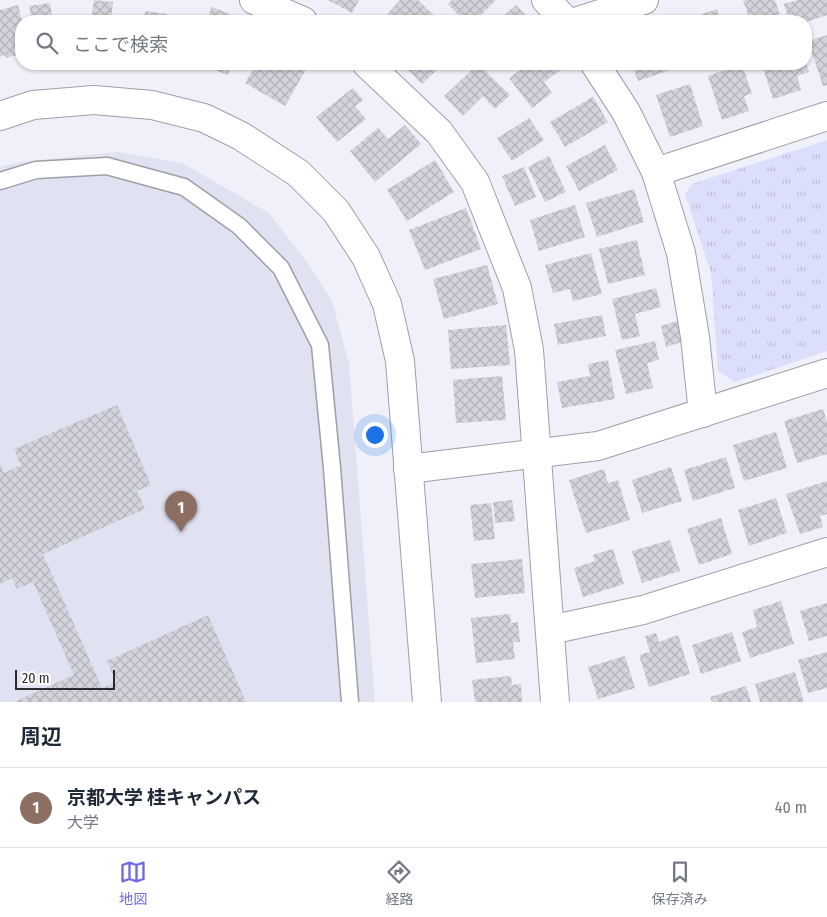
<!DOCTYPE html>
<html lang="ja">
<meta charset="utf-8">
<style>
body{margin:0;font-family:"Fira Sans Condensed","Noto Sans JP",sans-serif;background:#f6f6f7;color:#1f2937}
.scale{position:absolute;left:15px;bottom:12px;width:100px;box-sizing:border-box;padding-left:5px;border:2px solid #2a2a2e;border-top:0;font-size:14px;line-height:18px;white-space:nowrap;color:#2a2a2e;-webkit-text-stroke:4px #fefefe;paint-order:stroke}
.you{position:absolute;left:374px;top:434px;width:18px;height:18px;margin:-12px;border:4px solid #fff;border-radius:50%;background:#1a73e8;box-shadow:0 0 0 8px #1a73e833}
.badge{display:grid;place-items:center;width:32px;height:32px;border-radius:50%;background:#6f6ae4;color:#fff;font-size:16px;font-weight:700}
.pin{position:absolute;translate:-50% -41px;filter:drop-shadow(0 1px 2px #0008)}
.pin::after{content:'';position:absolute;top:26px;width:18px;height:15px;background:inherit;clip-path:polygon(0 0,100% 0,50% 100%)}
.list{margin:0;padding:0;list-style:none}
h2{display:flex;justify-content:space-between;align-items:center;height:65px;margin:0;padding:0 20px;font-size:21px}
h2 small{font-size:16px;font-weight:400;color:#747a83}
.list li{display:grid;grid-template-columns:32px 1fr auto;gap:15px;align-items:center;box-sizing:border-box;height:80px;padding:0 20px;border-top:1px solid #e0e1e3}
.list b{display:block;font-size:19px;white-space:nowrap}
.list p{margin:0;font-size:16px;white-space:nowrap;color:#747a83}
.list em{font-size:16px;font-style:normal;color:#747a83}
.icon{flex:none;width:28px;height:28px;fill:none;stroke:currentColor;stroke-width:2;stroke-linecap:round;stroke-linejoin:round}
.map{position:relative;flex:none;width:827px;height:702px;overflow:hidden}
.search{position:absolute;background:#fff;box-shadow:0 1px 4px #0004;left:15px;right:15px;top:15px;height:55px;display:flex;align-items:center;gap:12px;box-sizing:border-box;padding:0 18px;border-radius:20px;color:#747a83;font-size:19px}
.sheet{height:145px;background:#fff}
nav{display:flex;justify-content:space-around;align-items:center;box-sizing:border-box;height:70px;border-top:1px solid #e0e1e3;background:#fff;font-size:14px;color:#747a83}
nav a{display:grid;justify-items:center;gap:2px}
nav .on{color:#6f6ae4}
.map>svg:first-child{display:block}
.built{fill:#e0e2f2}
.grass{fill:url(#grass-tufts)}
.building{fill:url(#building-cross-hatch)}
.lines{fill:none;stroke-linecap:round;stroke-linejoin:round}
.service-casing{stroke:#9e9fa7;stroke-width:19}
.minor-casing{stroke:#9e9fa7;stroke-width:30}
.tertiary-casing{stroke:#9e9fa7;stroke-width:30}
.service{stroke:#fff;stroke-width:16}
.minor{stroke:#fff;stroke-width:28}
.tertiary{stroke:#fff;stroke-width:28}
</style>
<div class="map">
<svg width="827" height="702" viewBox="0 0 827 702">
<defs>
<pattern id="grass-tufts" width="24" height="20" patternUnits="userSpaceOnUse" patternTransform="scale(1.25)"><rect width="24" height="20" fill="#dcdffb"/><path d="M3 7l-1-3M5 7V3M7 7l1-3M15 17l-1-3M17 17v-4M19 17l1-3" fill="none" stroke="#bdc0d7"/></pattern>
<pattern id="building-cross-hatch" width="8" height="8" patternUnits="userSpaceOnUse" patternTransform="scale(1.25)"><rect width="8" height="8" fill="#d2d3db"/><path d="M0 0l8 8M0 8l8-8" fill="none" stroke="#b4b5bc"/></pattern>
</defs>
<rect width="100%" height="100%" fill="#eff0f9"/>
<!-- built -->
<path class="built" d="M 118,152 L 182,163 L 269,213 L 309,265 L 332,301 L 349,363 L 375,702 L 0,702 L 0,167 L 20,162 Z"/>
<!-- grass -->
<path class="grass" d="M 827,140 L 827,351 L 735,382 L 718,371 L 711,273 L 685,194 L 692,184 Z"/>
<!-- building -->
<g class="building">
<path d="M 94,0 L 113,2 L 111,21 L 91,21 Z"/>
<path d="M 328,0 L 359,0 L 352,13 Z"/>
<path d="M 400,0 L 418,0 L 435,16 L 431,21 L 381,21 Z"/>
<path d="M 452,0 L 496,0 L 475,21 L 464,21 L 448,4 Z"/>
<path d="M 743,0 L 775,0 L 782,21 L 739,21 L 749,18 Z"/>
<path d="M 798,0 L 827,0 L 827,15 L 806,22 L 789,21 L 784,4 Z"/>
<path d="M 50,3 L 53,21 L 32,21 L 29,6 Z"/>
<path d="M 18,5 L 22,21 L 21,54 L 6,58 L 5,55 L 0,57 L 0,10 Z"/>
<path d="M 516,5 L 531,21 L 498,21 Z"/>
<path d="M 212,7 L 232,15 L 230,21 L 206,21 Z"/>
<path d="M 717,9 L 721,21 L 695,21 L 694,17 Z"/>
<path d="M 145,11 L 167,14 L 166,21 L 144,21 Z"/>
<path d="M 827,35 L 827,85 L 823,86 L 808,41 Z"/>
<path d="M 199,64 L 232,64 L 228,75 Z"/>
<path d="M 256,64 L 309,64 L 285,106 L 245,83 Z"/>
<path d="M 404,64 L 443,64 L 422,84 L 403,65 Z"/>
<path d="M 478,64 L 510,95 L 495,109 L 483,96 L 463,116 L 444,96 Z"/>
<path d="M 529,64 L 563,64 L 565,67 L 544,82 L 552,93 L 532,108 L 509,78 Z"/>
<path d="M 632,64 L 682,64 L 682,66 L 638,81 Z"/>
<path d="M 742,64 L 752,94 L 744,96 L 749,111 L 722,120 L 708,76 Z"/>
<path d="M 776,64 L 806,64 L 809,72 L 797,76 L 801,90 L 773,99 L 763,68 Z"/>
<path d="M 690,84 L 703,126 L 670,137 L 656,95 Z"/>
<path d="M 353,88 L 363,100 L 355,106 L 366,119 L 337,142 L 316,117 Z"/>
<path d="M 593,97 L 608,122 L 565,147 L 550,122 Z"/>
<path d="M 529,118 L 544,140 L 512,161 L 497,138 Z"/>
<path d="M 405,125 L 421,144 L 375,182 L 350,151 L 378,128 L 388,139 Z"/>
<path d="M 605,145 L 618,170 L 579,191 L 566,166 Z"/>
<path d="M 549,156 L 566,192 L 545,202 L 528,167 Z"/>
<path d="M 435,160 L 454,192 L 407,221 L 387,190 Z"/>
<path d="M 524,167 L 536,197 L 515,206 L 502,176 Z"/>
<path d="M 634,189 L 644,222 L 597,237 L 586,203 Z"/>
<path d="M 575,205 L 585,237 L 539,251 L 530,220 Z"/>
<path d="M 466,208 L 481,249 L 425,270 L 409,230 Z"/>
<path d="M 637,240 L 645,275 L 608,284 L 599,249 Z"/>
<path d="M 591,253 L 602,294 L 573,301 L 570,289 L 553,293 L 545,265 Z"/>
<path d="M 487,265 L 498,304 L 444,319 L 433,279 Z"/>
<path d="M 656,288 L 661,307 L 635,314 L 640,336 L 622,340 L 612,299 Z"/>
<path d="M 602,315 L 606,336 L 558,345 L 554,324 Z"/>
<path d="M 677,321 L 682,342 L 666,347 L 661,326 Z"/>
<path d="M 506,325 L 510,365 L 451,369 L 448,330 Z"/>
<path d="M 655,341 L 659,360 L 647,363 L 653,388 L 626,394 L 615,350 Z"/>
<path d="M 608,360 L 615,399 L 562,408 L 557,382 L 590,376 L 588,364 Z"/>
<path d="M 502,376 L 506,420 L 456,423 L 453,380 Z"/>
<path d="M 117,405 L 151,485 L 137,491 L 145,509 L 43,554 L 102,688 L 116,682 L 107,661 L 208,615 L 246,702 L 14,702 L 74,675 L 33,582 L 17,589 L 12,578 L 0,584 L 0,463 L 4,473 L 21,465 L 14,449 Z"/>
<path d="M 823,409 L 827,422 L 827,454 L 797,463 L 784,421 Z"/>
<path d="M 776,432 L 787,468 L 744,481 L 733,445 Z"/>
<path d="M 726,457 L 735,488 L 693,501 L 684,470 Z"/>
<path d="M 671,467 L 682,501 L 642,513 L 632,480 Z"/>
<path d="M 604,469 L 608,483 L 618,480 L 630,520 L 586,533 L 569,480 Z"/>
<path d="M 827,481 L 827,514 L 820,516 L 823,527 L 800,534 L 786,494 Z"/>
<path d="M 776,498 L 787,533 L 749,546 L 738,510 Z"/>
<path d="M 512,500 L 515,521 L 495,523 L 493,502 Z"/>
<path d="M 491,503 L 495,539 L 474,541 L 470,505 Z"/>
<path d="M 721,518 L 732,554 L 699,565 L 687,529 Z"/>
<path d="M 670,540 L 680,571 L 642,583 L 632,551 Z"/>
<path d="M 613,549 L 624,584 L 583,597 L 574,568 L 595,561 L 593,555 Z"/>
<path d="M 522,559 L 525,593 L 475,598 L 471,564 Z"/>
<path d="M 781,601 L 794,644 L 750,658 L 742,632 L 757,627 L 753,610 Z"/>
<path d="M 827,603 L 827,636 L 809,641 L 800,611 Z"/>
<path d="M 510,614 L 511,623 L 518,622 L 520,642 L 513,642 L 515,659 L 476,663 L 471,618 Z"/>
<path d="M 732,632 L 741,661 L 701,674 L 692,645 Z"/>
<path d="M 656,633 L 659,642 L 678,635 L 690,674 L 649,687 L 639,655 L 650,652 L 645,636 Z"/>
<path d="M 827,652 L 827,688 L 808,693 L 798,660 Z"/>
<path d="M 625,656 L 635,688 L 598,699 L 588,667 Z"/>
<path d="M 795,672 L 804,702 L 760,702 L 755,684 Z"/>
<path d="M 511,676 L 512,685 L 521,684 L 522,702 L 475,702 L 472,680 Z"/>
<path d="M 746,686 L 751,702 L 712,702 L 710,697 Z"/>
</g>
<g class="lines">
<!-- service casing -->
<g class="service-casing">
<path id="service" d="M 0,181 L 36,170 L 107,166 L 184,187 L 239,226 L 281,268 L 320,345 L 332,468 L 350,702"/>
</g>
<!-- minor casing -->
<g class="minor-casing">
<g id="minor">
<path d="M 254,0 L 303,21"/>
<path d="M 546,0 L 566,21"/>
<path d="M 578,21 L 644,0"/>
<path d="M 367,64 L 439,132 L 475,182 L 517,288 L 529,350 L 555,702"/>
<path d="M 595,64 L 626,112 L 656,172 L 681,253 L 695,337 L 703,413"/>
<path d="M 656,172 L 827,116"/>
<path d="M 408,469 L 598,446 L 827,373"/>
<path d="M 550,630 L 643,610 L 827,552"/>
</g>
</g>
<!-- tertiary casing -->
<g class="tertiary-casing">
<path id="tertiary" d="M 0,116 L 33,105 L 94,100 L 152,105 L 204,118 L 241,136 L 298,173 L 336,211 L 366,257 L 387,304 L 400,361 L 427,702"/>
</g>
<!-- service -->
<use href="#service" class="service"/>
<!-- minor -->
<use href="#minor" class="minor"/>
<!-- tertiary -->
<use href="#tertiary" class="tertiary"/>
</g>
</svg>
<div class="scale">20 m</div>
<div class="you"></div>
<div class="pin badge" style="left:181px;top:532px;background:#8d6e63">1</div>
<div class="search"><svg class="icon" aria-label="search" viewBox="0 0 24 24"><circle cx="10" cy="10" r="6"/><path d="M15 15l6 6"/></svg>ここで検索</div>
</div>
<section class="sheet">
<h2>周辺<small></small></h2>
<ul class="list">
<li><span class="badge" style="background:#8d6e63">1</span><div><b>京都大学 桂キャンパス</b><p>大学</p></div><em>40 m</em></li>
</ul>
</section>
<nav>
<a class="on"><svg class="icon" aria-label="map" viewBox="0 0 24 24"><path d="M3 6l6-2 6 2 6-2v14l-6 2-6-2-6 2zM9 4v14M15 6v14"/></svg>地図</a>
<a><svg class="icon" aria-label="directions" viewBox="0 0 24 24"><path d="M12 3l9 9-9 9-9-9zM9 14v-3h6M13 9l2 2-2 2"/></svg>経路</a>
<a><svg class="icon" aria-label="saved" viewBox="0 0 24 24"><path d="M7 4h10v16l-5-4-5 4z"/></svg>保存済み</a>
</nav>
